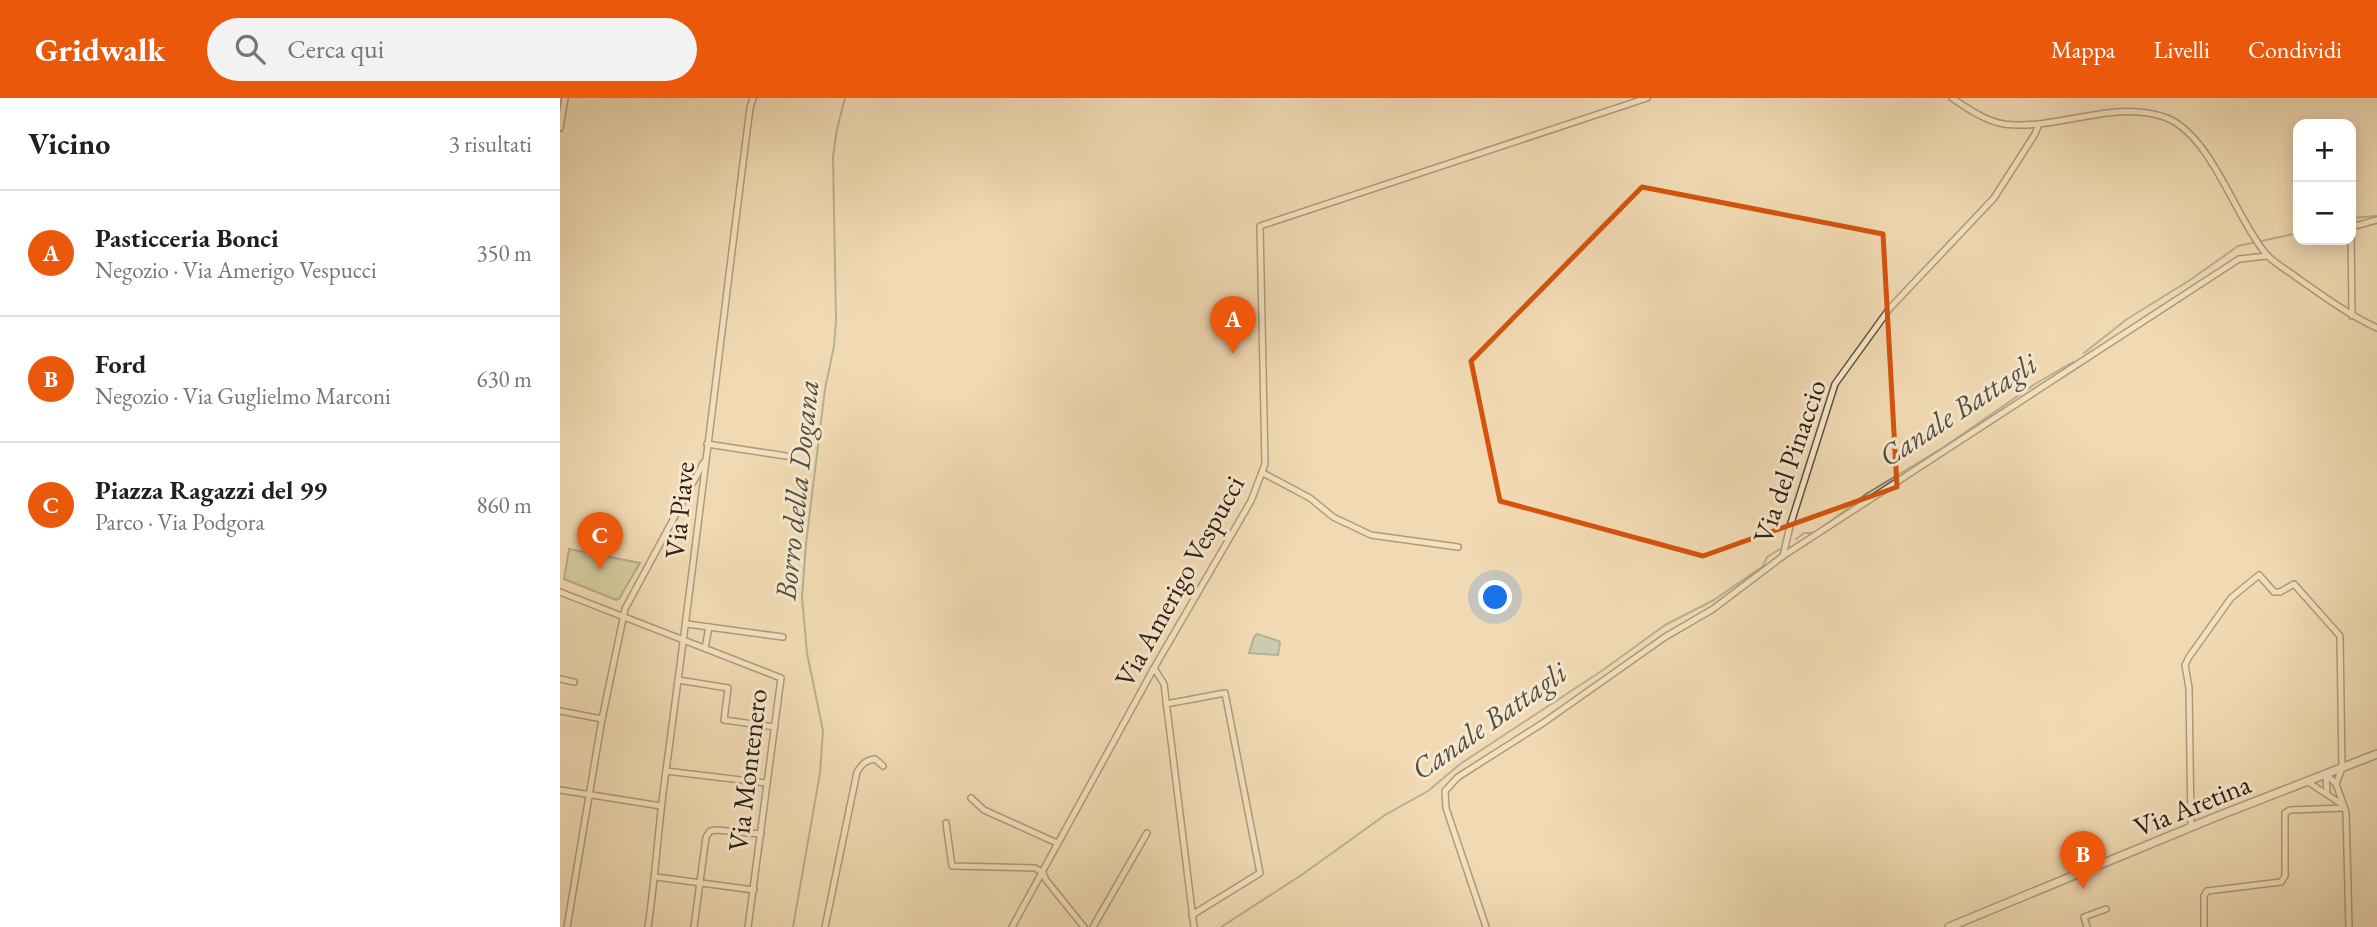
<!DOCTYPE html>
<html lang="it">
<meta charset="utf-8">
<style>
body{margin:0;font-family:"EB Garamond",serif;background:#f2f2f2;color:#202124}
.controls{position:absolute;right:21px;top:21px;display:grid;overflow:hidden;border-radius:14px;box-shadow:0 4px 18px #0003}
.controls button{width:63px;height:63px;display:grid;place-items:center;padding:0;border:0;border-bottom:2px solid #e0e0e0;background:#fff;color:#202124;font:35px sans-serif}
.you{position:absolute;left:936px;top:500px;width:24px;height:24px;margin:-18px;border:5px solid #fff;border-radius:50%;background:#1a73e8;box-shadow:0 0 0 10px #1a73e833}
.badge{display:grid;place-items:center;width:46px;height:46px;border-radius:50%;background:#ea580c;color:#fff;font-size:23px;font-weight:700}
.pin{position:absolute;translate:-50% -58px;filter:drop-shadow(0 2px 4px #0008)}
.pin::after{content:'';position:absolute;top:37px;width:24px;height:21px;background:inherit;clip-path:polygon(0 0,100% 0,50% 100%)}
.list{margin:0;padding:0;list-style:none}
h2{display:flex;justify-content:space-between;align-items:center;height:91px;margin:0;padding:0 28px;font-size:30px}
h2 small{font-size:23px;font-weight:400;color:#757577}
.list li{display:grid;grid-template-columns:46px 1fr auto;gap:21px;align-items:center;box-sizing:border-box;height:126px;padding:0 28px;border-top:2px solid #e0e0e0}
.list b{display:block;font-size:26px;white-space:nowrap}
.list p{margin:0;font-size:23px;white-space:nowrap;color:#757577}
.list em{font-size:23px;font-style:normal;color:#757577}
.icon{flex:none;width:38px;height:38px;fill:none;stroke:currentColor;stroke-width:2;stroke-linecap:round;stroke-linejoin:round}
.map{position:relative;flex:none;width:1817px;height:829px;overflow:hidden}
header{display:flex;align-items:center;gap:42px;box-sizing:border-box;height:98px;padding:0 35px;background:#ea580c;color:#fff}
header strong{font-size:33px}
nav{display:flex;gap:38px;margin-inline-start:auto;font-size:24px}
.search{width:490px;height:63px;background:#f2f2f2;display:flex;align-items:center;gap:18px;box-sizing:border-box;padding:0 24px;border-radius:38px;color:#757577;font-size:26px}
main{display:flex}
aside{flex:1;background:#fff}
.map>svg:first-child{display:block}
.green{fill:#b9c08d;stroke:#747050;stroke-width:2}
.water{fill:#9bbab2;stroke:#707d72;stroke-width:2}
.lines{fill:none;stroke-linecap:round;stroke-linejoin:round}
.stream{stroke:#707d72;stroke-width:2}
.minor-casing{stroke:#604f3a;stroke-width:8}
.tertiary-casing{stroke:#604f3a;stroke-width:10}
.minor{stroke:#f6e7ce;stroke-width:5}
.tertiary{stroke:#f6e7ce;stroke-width:7}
.marked{fill:none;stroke:#d6530d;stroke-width:5;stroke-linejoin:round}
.labels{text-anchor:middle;stroke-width:6;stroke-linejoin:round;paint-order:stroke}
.street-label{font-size:28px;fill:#2f2112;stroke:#f6e7ce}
.water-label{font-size:30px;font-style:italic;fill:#4f4f42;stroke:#f6e7ce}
</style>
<header>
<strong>Gridwalk</strong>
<div class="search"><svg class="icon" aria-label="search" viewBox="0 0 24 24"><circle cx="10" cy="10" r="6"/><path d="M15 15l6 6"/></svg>Cerca qui</div>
<nav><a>Mappa</a><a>Livelli</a><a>Condividi</a></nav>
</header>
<main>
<aside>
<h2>Vicino<small>3 risultati</small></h2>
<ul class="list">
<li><span class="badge">A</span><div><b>Pasticceria Bonci</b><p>Negozio · Via Amerigo Vespucci</p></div><em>350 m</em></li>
<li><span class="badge">B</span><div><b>Ford</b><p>Negozio · Via Guglielmo Marconi</p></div><em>630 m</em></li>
<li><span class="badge">C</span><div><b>Piazza Ragazzi del 99</b><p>Parco · Via Podgora</p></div><em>860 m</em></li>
</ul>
</aside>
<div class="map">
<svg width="1817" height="829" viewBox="0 0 1817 829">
<rect width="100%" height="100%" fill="#f1dab3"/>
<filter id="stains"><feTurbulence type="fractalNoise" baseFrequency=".00286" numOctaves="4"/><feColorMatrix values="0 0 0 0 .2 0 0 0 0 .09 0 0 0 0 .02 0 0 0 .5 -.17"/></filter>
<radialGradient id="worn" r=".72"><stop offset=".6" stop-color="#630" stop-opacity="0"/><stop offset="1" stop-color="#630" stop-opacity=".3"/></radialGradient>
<!-- green -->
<path class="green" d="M 9,451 L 80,465 L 59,501 L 56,502 L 4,481 Z"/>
<!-- water -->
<path class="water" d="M 697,536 L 719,543 L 720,546 L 718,557 L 689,555 L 694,539 Z"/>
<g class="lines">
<!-- stream -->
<g class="stream">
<path d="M 1791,120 L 1817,118"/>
<path d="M 1524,255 L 1567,221 L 1630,182 L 1678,148 L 1738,135"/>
<path d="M 1266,427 L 1306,396 L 1384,349 L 1475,286 L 1513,264"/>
<path d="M 1236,441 L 1244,435 L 1252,435"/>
<path d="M 233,829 L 260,675 L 263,633 L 247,555 L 242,499 L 246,446 L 265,291 L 274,248 L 276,223 L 273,59 L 277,31 L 285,0"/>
<path d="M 661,829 L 743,776 L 825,717 L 868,693 L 900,666 L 1043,572 L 1105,527 L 1154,502 L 1203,468 L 1207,459 L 1220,451"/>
</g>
<!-- minor casing -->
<g class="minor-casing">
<g id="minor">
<path d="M 1392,0 C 1407,10 1425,23 1444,26 C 1498,33 1554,0 1607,20 C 1652,39 1675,119 1706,156 C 1714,165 1727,172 1736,179 C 1763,198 1787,216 1817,230"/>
<path d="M 0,30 L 5,0"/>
<path d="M 1792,218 L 1791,129 L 1817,122"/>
<path d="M 147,346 L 226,358"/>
<path d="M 703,375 L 750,400 L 773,419 L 811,437 L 898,449"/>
<path d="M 1223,458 L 1679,161 L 1707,158"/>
<path d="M 0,494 L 221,580 L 188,829"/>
<path d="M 127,526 L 223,539"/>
<path d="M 145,550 L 149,529"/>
<path d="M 594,570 L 604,586 L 634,829"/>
<path d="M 0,581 L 14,584"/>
<path d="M 118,582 L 168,590 L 164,622 L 215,629"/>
<path d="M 606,606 L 665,595 L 700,775 L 632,817"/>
<path d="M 0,613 L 42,621"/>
<path d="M 106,673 L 206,685"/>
<path d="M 1766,676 L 1776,686 L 1786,714 L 1789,829"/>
<path d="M 1766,676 L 1767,696"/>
<path d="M 1748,684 L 1783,707"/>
<path d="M 0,692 L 101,708"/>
<path d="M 411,700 L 424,712 L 497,745"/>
<path d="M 386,725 L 392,768 L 475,770 L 483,775"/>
<path d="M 1631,729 L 1629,590 L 1625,567 L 1629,559 L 1671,500 L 1699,477 L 1714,494 L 1720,494 L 1734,486 L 1780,538 L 1782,670 L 1776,686"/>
<path d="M 483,775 L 486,782 L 524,829"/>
<path d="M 96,779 L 194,792"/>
<path d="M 7,829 L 42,621 L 65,511 L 144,364"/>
<path d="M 88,829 C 95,782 98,734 104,687 C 135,462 161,236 190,10 L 193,0"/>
<path d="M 134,829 L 146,739 L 150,733 L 156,732 L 201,736"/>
<path d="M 265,829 L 297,674 C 302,666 306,662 315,661 L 323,668"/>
<path d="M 452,829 L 594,570 L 691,403 L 705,366 L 700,128 L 1087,0"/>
<path d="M 533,829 L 587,735"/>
<path d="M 926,829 L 886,710 L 885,693 L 898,679 L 983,625 L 1105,539 L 1153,511 L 1223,458 L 1230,428 L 1275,286 L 1330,210 L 1434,100 L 1475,36 L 1479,26"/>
<path d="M 1527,829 L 1524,819 L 1546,811"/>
<path d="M 1644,829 L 1644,798 L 1647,793 L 1721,784 L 1725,778 L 1725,715 L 1730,712 L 1784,710"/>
</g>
</g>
<!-- tertiary casing -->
<g class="tertiary-casing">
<path id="tertiary" d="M 1389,829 L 1653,720 L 1817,656"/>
</g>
<!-- minor -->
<use href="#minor" class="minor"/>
<!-- tertiary -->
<use href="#tertiary" class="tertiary"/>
</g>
<!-- marked area -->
<path d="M0 0H1817V829H0ZM 1082,89 L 1323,136 L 1337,389 L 1143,458 L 940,403 L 911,263 Z" fill="#f1dab3" fill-opacity=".55" fill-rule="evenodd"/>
<path class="marked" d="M 1082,89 L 1323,136 L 1337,389 L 1143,458 L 940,403 L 911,263 Z"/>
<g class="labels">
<!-- street labels -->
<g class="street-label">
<text transform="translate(1229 363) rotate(-71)" y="10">Via del Pinaccio</text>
<text transform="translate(119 412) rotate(-84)" y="10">Via Piave</text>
<text transform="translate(619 483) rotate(-61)" y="10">Via Amerigo Vespucci</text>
<text transform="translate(187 672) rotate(-83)" y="10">Via Montenero</text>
<text transform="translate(1632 707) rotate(-22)" y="10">Via Aretina</text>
</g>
<!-- water labels -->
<g class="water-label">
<text transform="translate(1398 312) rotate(-33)" y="10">Canale Battagli</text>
<text transform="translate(237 392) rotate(-84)" y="10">Borro della Dogana</text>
<text transform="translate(929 623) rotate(-35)" y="10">Canale Battagli</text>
</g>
</g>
<rect width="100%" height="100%" filter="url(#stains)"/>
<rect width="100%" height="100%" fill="url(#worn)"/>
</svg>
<div class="controls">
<button>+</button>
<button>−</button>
</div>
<div class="you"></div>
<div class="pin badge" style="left:673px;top:256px">A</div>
<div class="pin badge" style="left:1523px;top:791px">B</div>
<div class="pin badge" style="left:40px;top:472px">C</div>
</div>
</main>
